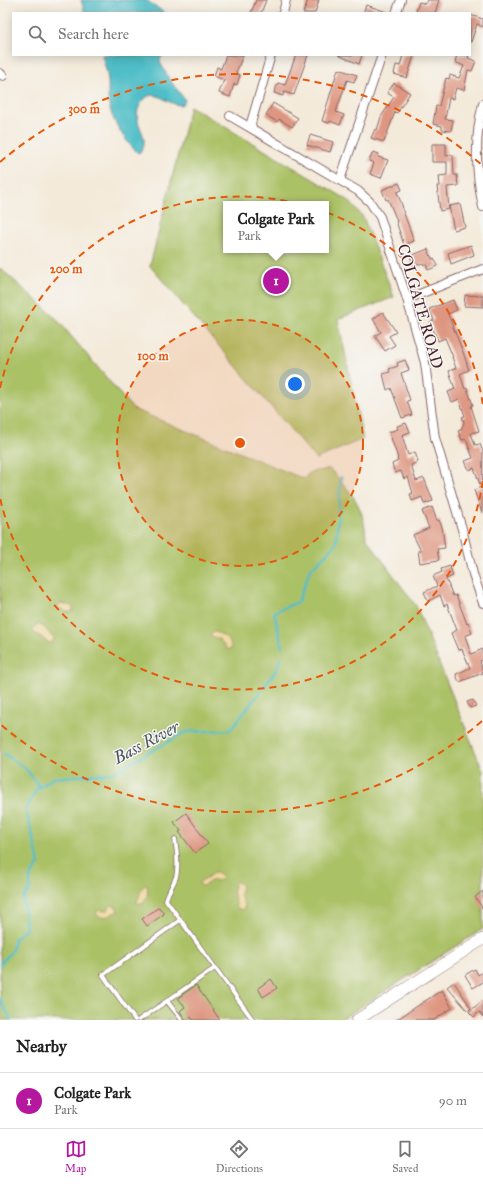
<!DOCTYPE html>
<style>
body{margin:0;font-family:"IM FELL Great Primer",serif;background:#f6f6f6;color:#222}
.you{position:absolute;left:295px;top:384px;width:14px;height:14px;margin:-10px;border:3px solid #fff;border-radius:50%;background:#1a73e8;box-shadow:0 0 0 6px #1a73e833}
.badge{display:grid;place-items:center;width:26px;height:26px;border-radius:50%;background:#b5179e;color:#fff;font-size:13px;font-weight:700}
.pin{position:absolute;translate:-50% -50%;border:2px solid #fff;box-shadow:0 1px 4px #0006}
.popup{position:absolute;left:223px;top:201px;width:106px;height:52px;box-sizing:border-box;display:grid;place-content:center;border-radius:0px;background:#fff;filter:drop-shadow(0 1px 3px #0005);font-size:13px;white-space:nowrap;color:#767676}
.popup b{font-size:15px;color:#222}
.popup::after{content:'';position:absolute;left:50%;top:100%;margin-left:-8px;border:8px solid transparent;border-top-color:#fff}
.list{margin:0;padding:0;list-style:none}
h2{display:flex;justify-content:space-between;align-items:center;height:52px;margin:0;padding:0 16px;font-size:17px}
h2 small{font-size:13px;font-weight:400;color:#767676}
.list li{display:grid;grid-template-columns:26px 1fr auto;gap:12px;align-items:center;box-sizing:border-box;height:56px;padding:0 16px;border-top:1px solid #e0e0e0}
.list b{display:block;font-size:15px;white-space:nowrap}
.list p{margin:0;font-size:13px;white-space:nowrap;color:#767676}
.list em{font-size:13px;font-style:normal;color:#767676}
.icon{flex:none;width:22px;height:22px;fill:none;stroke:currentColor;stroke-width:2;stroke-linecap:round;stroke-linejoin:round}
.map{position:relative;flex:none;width:483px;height:1020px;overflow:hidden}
.search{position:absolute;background:#fff;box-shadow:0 2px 10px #0003;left:12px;right:12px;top:12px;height:44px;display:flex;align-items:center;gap:10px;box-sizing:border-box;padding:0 14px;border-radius:0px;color:#767676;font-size:15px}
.sheet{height:108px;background:#fff}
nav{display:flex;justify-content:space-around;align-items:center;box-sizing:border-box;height:56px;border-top:1px solid #e0e0e0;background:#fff;font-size:11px;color:#767676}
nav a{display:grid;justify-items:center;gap:2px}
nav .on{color:#b5179e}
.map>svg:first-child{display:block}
.green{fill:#abc166;stroke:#7a7048;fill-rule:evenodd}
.sand{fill:#eeda9e;stroke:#9c7c64}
.water{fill:#50bec7;stroke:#4d6e79}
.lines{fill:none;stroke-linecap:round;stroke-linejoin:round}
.stream{stroke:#50bec7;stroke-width:2.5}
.building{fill:#de9681}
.lane-casing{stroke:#866668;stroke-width:5.5}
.street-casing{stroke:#866668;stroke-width:10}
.secondary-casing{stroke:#866668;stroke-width:12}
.lane{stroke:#fff;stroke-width:4}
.street{stroke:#fff;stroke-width:8}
.secondary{stroke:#fff;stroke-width:11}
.ring{fill:none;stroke:#e8590c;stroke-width:2;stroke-dasharray:7 5}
.labels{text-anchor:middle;stroke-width:3;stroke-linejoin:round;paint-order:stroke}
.street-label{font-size:16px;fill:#4a1f2b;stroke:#f6f6f2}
.water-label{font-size:17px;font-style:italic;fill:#4c5762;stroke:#f6f6f2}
.centre{fill:#e8590c;stroke:#f6f6f2;stroke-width:2}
.ring-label{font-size:12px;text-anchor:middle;font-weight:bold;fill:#e8590c;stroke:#f6f6f2;stroke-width:3;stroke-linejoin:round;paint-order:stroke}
</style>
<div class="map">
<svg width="483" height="1020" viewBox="0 0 483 1020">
<rect width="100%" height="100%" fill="#f6f6f2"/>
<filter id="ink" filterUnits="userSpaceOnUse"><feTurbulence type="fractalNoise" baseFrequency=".025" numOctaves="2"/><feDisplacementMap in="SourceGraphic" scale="8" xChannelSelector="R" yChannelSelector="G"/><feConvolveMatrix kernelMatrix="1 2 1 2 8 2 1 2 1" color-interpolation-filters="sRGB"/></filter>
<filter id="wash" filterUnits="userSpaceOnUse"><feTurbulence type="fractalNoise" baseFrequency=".012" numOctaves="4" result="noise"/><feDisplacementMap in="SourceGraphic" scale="16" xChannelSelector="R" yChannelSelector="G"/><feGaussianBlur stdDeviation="0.9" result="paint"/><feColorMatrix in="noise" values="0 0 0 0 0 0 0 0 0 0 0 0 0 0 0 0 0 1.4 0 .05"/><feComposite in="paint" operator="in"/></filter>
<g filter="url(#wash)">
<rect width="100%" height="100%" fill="#f4eada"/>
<!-- green -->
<g class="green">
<path d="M 190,106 L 348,200 L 363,217 L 394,297 L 338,319 L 363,439 L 316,459 L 150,266 ZM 226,204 L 326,204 L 326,250 L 226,250 Z"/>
<path d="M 0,268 L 54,316 L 133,409 L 304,479 L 310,472 L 330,469 C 351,492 364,505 366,538 L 416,606 L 483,771 L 483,929 L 340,1020 L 0,1020 Z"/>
</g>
<!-- sand -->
<g class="sand">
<path d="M 61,603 L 66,605 L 71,605 L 73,608 L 72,612 L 67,612 L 59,608 L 58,606 Z"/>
<path d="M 38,624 L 44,627 L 54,639 L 54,640 L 51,643 L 47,642 L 41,637 L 33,632 L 34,627 Z"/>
<path d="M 214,632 C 223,634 232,640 231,649 L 227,649 L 219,639 L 211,636 L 211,634 Z"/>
<path d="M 214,872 L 217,872 L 222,875 L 221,880 L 211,881 L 203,886 L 200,885 L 199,882 L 208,877 Z"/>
<path d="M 236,881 L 242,885 L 240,895 L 245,906 L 243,910 L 237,908 C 235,901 231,886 236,881 Z"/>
<path d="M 145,885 L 147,885 C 149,893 147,902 138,904 L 137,902 C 140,897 140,888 145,885 Z"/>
<path d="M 112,905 L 117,907 L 118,911 L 116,912 C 109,915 103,921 96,914 L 98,910 L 106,911 Z"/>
</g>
<!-- water -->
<g class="water">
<path d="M 81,0 L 146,0 L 165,13 L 85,13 Z"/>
<path d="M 102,55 L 164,55 L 161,57 L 160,62 L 169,79 L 185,100 L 184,103 L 180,105 C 164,104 152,82 139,107 C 131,124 153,138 140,152 L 138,153 C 126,143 112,120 109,105 C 107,97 109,88 108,80 C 107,71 104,63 102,55 Z"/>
</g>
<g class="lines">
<!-- stream -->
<g class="stream">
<path d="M 282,647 L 274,612 L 298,602 L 310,570 L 336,544 L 341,477"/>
<path d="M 4,754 L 25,768 L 40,787"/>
<path d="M 0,964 L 12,951 L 14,939 L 26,929 L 23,898 L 30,889 L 30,877 L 39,864 L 35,846 L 26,810 L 36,790 L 53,778 L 112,773 L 186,732 L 230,730 L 258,695 L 277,669 L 281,657"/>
<path d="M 0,999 L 11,1020"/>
</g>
</g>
<g id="blocks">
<!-- building -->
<g class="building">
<path d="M 256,0 L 266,0 L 261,13 L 251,13 Z"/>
<path d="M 308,0 L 319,0 L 315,13 L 303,13 Z"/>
<path d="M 428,0 L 439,0 L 435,13 L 420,13 L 416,11 L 419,2 L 426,4 Z"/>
<path d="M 366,5 L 387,12 L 387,13 L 363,13 Z"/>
<path d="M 470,15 L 483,19 L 483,27 L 477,24 L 471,42 L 470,42 Z"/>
<path d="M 226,55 L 243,55 L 236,73 L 240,75 L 237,85 L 234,84 L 230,97 L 219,93 L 224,80 L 214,76 L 217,67 L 221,69 Z"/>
<path d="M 296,55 L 308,55 L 294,95 L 284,92 L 283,96 L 274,93 L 278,83 L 285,85 Z"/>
<path d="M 338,55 L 362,55 L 359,64 Z"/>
<path d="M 403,55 L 414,55 L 407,78 L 394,74 L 396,65 L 400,66 Z"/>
<path d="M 457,55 L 469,55 L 468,58 L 476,61 L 472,71 L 468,70 L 464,90 L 456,88 L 453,99 L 449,98 L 445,119 L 453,120 L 451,131 L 442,130 L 442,126 L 433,124 L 436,106 L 439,106 L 446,78 L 449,79 L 450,75 L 459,78 L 464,66 L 455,62 Z"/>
<path d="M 338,69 L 357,75 L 354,82 L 347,80 L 336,112 L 344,115 L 340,125 L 330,121 L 329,123 L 322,121 Z"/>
<path d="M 394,83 L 410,93 L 397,113 L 395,112 L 384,142 L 371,138 L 375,129 L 377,130 L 381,117 L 394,97 L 387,93 Z"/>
<path d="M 273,103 L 298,118 L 292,127 L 279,119 L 277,122 L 266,115 Z"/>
<path d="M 310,135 L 333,142 L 330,152 L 307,145 Z"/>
<path d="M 432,144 L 446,144 L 446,156 L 453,155 L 454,175 L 457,175 L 458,186 L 447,187 L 449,209 L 440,211 L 437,186 L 440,186 L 439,176 L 447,175 L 447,162 L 432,162 Z"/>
<path d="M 373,152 L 379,154 L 378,157 L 388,160 L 381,178 L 370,174 L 374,163 L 369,161 Z"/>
<path d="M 399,183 L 402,190 L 397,192 L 403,208 L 402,208 L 414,241 L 404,245 L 396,221 L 397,221 L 388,199 L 386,200 L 382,190 Z"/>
<path d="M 460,204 L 465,227 L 454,230 L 449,206 Z"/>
<path d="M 471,245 L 474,255 L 451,264 L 448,253 Z"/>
<path d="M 428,249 L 432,259 L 434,258 L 438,266 L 428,270 L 426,264 L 424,265 L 423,263 L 414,266 L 410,256 Z"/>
<path d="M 465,295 L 483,296 L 483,307 L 464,306 Z"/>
<path d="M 453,300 L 457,310 L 448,314 L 464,355 L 469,370 L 460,374 L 465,389 L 467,388 L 473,405 L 471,406 L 479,431 L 471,433 L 475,445 L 480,444 L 483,452 L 482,513 L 474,490 L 481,487 L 474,468 L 469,470 L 465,461 L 473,458 L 466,439 L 462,440 L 458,431 L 461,430 L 464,422 L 462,417 L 465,416 L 459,399 L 452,402 L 448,392 L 455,389 L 449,371 L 456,368 L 452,357 L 453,357 L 445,338 L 438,341 L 430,322 L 434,320 L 429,309 Z"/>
<path d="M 383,312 L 396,332 L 389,336 L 395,345 L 385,351 L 375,336 L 381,332 L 373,319 Z"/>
<path d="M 405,360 L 409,370 L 401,373 L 410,400 L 407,401 L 412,415 L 402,418 L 391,388 L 387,390 L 383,374 L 390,372 L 389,369 L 398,366 L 397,363 Z"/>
<path d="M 406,423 L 410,432 L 402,435 L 408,455 L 415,452 L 418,462 L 411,465 L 416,481 L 424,478 L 433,501 L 424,504 L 422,497 L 412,501 L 410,494 L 413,493 L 408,477 L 404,479 L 401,471 L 395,473 L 392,464 L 398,461 L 397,459 L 398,458 L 389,432 L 398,429 L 397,426 Z"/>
<path d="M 432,507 L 437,521 L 439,520 L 442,527 L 445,548 L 437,549 L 439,560 L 420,563 L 418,551 L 421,551 L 413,535 L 429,528 L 422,511 Z"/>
<path d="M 450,566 L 453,576 L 446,579 L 453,596 L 456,595 L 467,624 L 468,623 L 472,633 L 465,636 L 471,654 L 483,649 L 483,660 L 480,661 L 483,673 L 459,682 L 456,674 L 470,668 L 462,649 L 458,650 L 451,633 L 457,630 L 447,604 L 444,606 L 440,595 L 428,601 L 424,592 L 437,586 L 433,576 L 442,572 L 441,569 Z"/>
<path d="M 473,700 L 476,706 L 470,708 L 467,702 Z"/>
<path d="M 186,813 L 208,844 L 195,853 L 179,832 L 181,831 L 174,822 Z"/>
<path d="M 483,891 L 483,909 L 475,897 Z"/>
<path d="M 159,907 L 164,914 L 147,926 L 142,919 Z"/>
<path d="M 475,969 L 478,975 L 483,972 L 483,982 L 473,988 L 465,975 Z"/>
<path d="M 271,979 L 277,988 L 263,997 L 258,988 Z"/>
<path d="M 454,982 L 471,1008 L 468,1011 L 447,987 Z"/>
<path d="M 196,985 L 220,1020 L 193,1020 L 191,1017 L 186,1020 L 180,1011 L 185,1007 L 178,998 Z"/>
<path d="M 442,990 L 452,1008 L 434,1020 L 396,1020 Z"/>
<path d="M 483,1000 L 483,1017 L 479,1012 L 474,1017 L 469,1012 Z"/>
</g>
</g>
</g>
<g filter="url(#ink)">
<use href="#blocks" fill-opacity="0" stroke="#866668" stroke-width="1"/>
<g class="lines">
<!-- lane casing -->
<g class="lane-casing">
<g id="lane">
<path d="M 175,839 C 177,851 179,865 176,877 C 173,885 168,892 166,900 L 253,1020"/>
<path d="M 167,1001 L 182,1020"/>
<path d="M 135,1020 L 103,975 L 180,920"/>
<path d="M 139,1020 L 215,968"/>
</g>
</g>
<!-- street casing -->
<g class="street-casing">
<g id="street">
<path d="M 283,13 L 286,0"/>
<path d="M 396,13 L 401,0"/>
<path d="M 0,73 L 3,76"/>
<path d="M 483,104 C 474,138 476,174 483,207"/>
<path d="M 230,116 L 358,191 L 370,202 L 380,217 L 407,299 L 425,363 L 435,438 L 462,529 L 473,574 L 483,603"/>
<path d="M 252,128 L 251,123 L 271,55"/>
<path d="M 340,180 L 382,55"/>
<path d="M 407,299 L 483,269"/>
</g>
</g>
<!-- secondary casing -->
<g class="secondary-casing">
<path id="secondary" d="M 357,1020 L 483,939"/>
</g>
<!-- lane -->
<use href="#lane" class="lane"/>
<!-- street -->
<use href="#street" class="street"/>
<!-- secondary -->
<use href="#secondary" class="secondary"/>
</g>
</g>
<!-- distance rings -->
<circle cx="240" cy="443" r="123" fill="#e8590c" fill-opacity=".12"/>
<g class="ring">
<circle cx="240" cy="443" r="123"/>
<path d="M483 481A246 246 0 0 1 0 498M0 388A246 246 0 0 1 483 405"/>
<path d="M482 721A369 369 0 0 1 0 724M0 162A369 369 0 0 1 482 165"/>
</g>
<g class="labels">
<!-- street labels -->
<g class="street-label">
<text transform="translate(421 306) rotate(74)" y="6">COLGATE ROAD</text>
</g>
<!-- water labels -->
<g class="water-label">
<text transform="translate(146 742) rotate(-28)" y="6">Bass River</text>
</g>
</g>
<circle cx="240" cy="443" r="6" class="centre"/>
<g class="ring-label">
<text x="84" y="113">300 m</text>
<text x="66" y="273">200 m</text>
<text x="153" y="360">100 m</text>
</g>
</svg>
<div class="you"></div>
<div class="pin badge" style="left:276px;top:281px">1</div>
<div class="popup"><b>Colgate Park</b>Park</div>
<div class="search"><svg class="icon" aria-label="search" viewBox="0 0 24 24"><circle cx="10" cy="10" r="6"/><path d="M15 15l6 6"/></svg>Search here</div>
</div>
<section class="sheet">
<h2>Nearby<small></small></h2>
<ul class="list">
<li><span class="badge">1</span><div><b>Colgate Park</b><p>Park</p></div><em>90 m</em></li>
</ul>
</section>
<nav>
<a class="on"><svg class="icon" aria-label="map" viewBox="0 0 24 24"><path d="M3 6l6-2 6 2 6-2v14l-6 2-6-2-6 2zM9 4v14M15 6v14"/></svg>Map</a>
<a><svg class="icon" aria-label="directions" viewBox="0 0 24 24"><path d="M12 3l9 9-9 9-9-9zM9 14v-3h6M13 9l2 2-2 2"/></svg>Directions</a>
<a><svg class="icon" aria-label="saved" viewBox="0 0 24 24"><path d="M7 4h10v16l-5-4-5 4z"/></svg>Saved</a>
</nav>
